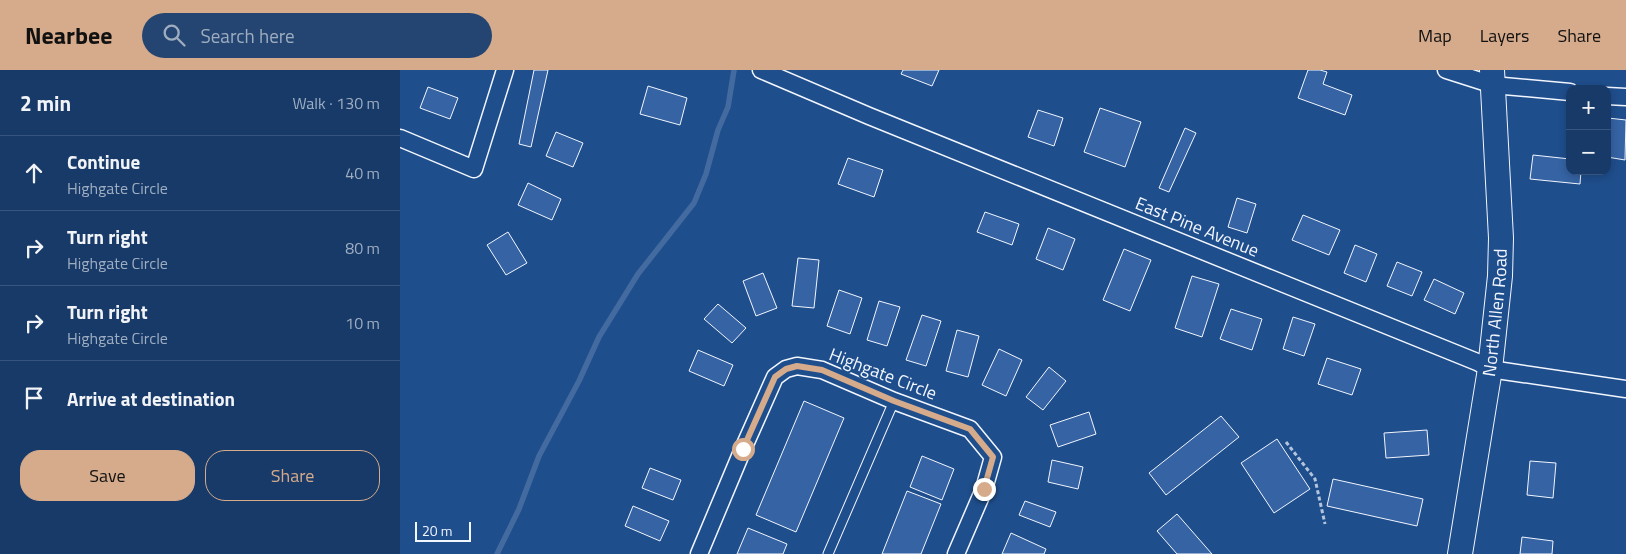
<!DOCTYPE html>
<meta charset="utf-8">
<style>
body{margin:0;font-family:"Titillium Web",sans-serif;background:#244571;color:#f1f3f6}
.controls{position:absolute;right:15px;top:15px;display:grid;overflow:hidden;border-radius:10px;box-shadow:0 2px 8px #0003}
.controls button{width:45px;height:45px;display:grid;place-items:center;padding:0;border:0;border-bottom:1px solid #36547d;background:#173a69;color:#f1f3f6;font:25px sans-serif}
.scale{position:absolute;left:15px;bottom:12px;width:56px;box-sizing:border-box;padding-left:5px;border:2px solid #f2f6ff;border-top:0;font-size:14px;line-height:18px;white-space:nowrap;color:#f2f6ff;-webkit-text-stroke:4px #1f4e8c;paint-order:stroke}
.stop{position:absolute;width:15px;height:15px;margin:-11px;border:4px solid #d6ab8b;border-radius:50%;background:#fff}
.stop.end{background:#d6ab8b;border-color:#fff;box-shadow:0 1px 5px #0008}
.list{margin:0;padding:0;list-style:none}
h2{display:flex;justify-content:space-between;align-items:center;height:65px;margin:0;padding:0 20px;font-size:21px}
h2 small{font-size:16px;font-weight:400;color:#9eadc0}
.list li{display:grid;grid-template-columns:32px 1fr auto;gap:15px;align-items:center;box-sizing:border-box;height:75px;padding:0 20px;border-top:1px solid #36547d}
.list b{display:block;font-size:19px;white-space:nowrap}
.list p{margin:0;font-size:16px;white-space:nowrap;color:#9eadc0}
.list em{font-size:16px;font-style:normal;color:#9eadc0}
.actions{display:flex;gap:10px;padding:15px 20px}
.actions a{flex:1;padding:11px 0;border:1px solid #d6ab8b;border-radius:20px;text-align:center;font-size:18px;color:#d6ab8b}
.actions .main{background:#d6ab8b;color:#111}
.icon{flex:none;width:28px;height:28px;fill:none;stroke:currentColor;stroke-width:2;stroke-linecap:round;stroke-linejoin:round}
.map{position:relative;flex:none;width:1226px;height:484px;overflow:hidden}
header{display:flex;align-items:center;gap:30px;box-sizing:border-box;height:70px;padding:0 25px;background:#d6ab8b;color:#111}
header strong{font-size:24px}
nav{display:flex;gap:28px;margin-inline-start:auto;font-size:18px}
.search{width:350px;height:45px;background:#244571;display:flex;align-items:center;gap:12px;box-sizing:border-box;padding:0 18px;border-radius:28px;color:#9eadc0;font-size:19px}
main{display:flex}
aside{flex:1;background:#173a69}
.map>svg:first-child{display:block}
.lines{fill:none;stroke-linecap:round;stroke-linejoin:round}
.stream{stroke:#446ba0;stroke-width:5.5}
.building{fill:#3563a3;stroke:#f2f6ff}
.lane-casing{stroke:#f2f6ff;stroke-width:11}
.street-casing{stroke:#f2f6ff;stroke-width:19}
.secondary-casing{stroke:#f2f6ff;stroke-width:26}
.path{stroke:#b3c4dc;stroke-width:3;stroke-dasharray:4 2.5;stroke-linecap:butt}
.lane{stroke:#1f4e8c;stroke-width:9}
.street{stroke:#1f4e8c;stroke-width:16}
.secondary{stroke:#1f4e8c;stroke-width:24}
.route{stroke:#d6ab8b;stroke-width:6}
.labels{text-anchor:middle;stroke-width:4;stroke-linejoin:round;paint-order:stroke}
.street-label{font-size:18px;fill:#f2f6ff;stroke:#1f4e8c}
</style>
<header>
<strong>Nearbee</strong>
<div class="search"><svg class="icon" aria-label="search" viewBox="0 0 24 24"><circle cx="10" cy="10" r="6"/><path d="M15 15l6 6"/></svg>Search here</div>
<nav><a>Map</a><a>Layers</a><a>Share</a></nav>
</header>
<main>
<aside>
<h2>2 min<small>Walk · 130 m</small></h2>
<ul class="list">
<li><svg class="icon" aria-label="ahead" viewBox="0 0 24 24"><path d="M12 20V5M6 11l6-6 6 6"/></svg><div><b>Continue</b><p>Highgate Circle</p></div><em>40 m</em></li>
<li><svg class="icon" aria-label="right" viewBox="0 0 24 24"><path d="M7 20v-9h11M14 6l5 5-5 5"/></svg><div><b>Turn right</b><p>Highgate Circle</p></div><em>80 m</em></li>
<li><svg class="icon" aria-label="right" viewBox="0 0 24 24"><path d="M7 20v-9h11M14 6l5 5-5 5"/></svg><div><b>Turn right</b><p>Highgate Circle</p></div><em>10 m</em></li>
<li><svg class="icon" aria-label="arrive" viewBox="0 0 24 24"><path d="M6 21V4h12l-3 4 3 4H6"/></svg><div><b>Arrive at destination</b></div></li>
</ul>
<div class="actions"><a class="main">Save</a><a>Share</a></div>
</aside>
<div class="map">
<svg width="1226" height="484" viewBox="0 0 1226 484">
<rect width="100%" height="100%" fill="#1f4e8c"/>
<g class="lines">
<!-- stream -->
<path class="stream" d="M 97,484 L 119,439 L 139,386 L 179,311 L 199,267 L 238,204 L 294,133 L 306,104 L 318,60 L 328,37 L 334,0"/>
</g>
<!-- building -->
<g class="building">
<path d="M 134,0 L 148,0 L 131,77 L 119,74 Z"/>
<path d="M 503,0 L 539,0 L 532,16 L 501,4 Z"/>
<path d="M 908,0 L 920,0 L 927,2 L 923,14 L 952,25 L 945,45 L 898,28 Z"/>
<path d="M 248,16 L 287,28 L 280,55 L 240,44 Z"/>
<path d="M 28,17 L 58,28 L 50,49 L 20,38 Z"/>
<path d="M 700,38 L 741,52 L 725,97 L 684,82 Z"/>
<path d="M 638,40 L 663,48 L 654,76 L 628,67 Z"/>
<path d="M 1208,48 L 1226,50 L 1225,90 L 1207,87 Z"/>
<path d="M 785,58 L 796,63 L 769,122 L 759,118 Z"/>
<path d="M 156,62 L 183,73 L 173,97 L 146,86 Z"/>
<path d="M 1133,85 L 1170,89 L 1170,101 L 1181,101 L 1180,114 L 1130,109 Z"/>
<path d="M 448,88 L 483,100 L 474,127 L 438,114 Z"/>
<path d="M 128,113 L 161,129 L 152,150 L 118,135 Z"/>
<path d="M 837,128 L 856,134 L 847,163 L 828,157 Z"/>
<path d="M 585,142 L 619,154 L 612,175 L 577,162 Z"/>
<path d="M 903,145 L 940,160 L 929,185 L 892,170 Z"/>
<path d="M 648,158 L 675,169 L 663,200 L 636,189 Z"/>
<path d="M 108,162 L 127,193 L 106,205 L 87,175 Z"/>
<path d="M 955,175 L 977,184 L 966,212 L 944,203 Z"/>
<path d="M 724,179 L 751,190 L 730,241 L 703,230 Z"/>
<path d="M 398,188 L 419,190 L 414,238 L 392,236 Z"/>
<path d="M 997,192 L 1022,202 L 1012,226 L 987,216 Z"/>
<path d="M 363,203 L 377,238 L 356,246 L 343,211 Z"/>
<path d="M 792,206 L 819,214 L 802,267 L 775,258 Z"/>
<path d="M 1034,209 L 1064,223 L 1055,244 L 1024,230 Z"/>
<path d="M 439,220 L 462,228 L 450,264 L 427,256 Z"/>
<path d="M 479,231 L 500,237 L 487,276 L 467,270 Z"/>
<path d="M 318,234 L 346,258 L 332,273 L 304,249 Z"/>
<path d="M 831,239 L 862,249 L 852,280 L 820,269 Z"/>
<path d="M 522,245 L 541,251 L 526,296 L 506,290 Z"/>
<path d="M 893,247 L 915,254 L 904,286 L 883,279 Z"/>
<path d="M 557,260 L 579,266 L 568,307 L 546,301 Z"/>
<path d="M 599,279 L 622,290 L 606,326 L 582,315 Z"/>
<path d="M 298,280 L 333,295 L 324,316 L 289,301 Z"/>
<path d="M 927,288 L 961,299 L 952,325 L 918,314 Z"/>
<path d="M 649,297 L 666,311 L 643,340 L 626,327 Z"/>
<path d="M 404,331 L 444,348 L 396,462 L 356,445 Z"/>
<path d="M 689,342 L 696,364 L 658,377 L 650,355 Z"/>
<path d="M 821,346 L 839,367 L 766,425 L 749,403 Z"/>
<path d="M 1027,360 L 1029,385 L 986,388 L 984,363 Z"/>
<path d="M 877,369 L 910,419 L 874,443 L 841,393 Z"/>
<path d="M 522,386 L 554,399 L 542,430 L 510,417 Z"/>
<path d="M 652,390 L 683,397 L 678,419 L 648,412 Z"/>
<path d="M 1130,391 L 1156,393 L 1153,428 L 1127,425 Z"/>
<path d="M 250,398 L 281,410 L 273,430 L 242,418 Z"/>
<path d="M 933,409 L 1023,429 L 1017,456 L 927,436 Z"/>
<path d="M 507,421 L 541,434 L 521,484 L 482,484 Z"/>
<path d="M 625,431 L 656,442 L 650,457 L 619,445 Z"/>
<path d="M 233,436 L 269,451 L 260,471 L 225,456 Z"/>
<path d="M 777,444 L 812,484 L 777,484 L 757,461 Z"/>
<path d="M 348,458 L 387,474 L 383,484 L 337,484 Z"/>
<path d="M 611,463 L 646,479 L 644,484 L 602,484 Z"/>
<path d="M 1122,467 L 1153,471 L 1152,484 L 1120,484 Z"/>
</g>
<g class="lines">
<!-- lane casing -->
<g class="lane-casing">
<path id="lane" d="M 428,484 L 494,331"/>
</g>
<!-- street casing -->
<g class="street-casing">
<g id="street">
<path d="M 361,0 L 469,46 L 1077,292 L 1090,299 L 1226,319"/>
<path d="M 1046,0 L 1093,15 L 1170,22"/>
<path d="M 1207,26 L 1226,27"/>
<path d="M 0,68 L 74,99 L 105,0"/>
<path d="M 299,484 L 343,379 L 375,307 L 386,299 L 397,296 L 422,300 L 494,331 L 570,359 L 593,387 L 584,419 L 556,484"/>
</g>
</g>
<!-- secondary casing -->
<g class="secondary-casing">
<g id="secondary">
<path id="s1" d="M 1060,484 L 1090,299 L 1100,206 L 1101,168 L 1092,0"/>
</g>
</g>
<!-- path -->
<path class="path" d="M 886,372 L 915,409 L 925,454"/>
<!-- lane -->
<use href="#lane" class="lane"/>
<!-- street -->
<use href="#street" class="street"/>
<!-- secondary -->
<use href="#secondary" class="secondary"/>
</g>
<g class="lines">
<!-- route -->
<path class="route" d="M 343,379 L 375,307 L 386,299 L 397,296 L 422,300 L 494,331 L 570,359 L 593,387 L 584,419"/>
</g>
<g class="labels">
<!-- street labels -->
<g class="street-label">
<text transform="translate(797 157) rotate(22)" y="6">East Pine Avenue</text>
<text dy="6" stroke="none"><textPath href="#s1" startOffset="244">North Allen Road</textPath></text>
<text transform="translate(483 304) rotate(21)" y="6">Highgate Circle</text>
</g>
</g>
</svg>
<div class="controls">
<button>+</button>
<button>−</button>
</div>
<div class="scale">20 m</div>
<div class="stop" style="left:343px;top:379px"></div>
<div class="stop end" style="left:584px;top:419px"></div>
</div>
</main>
